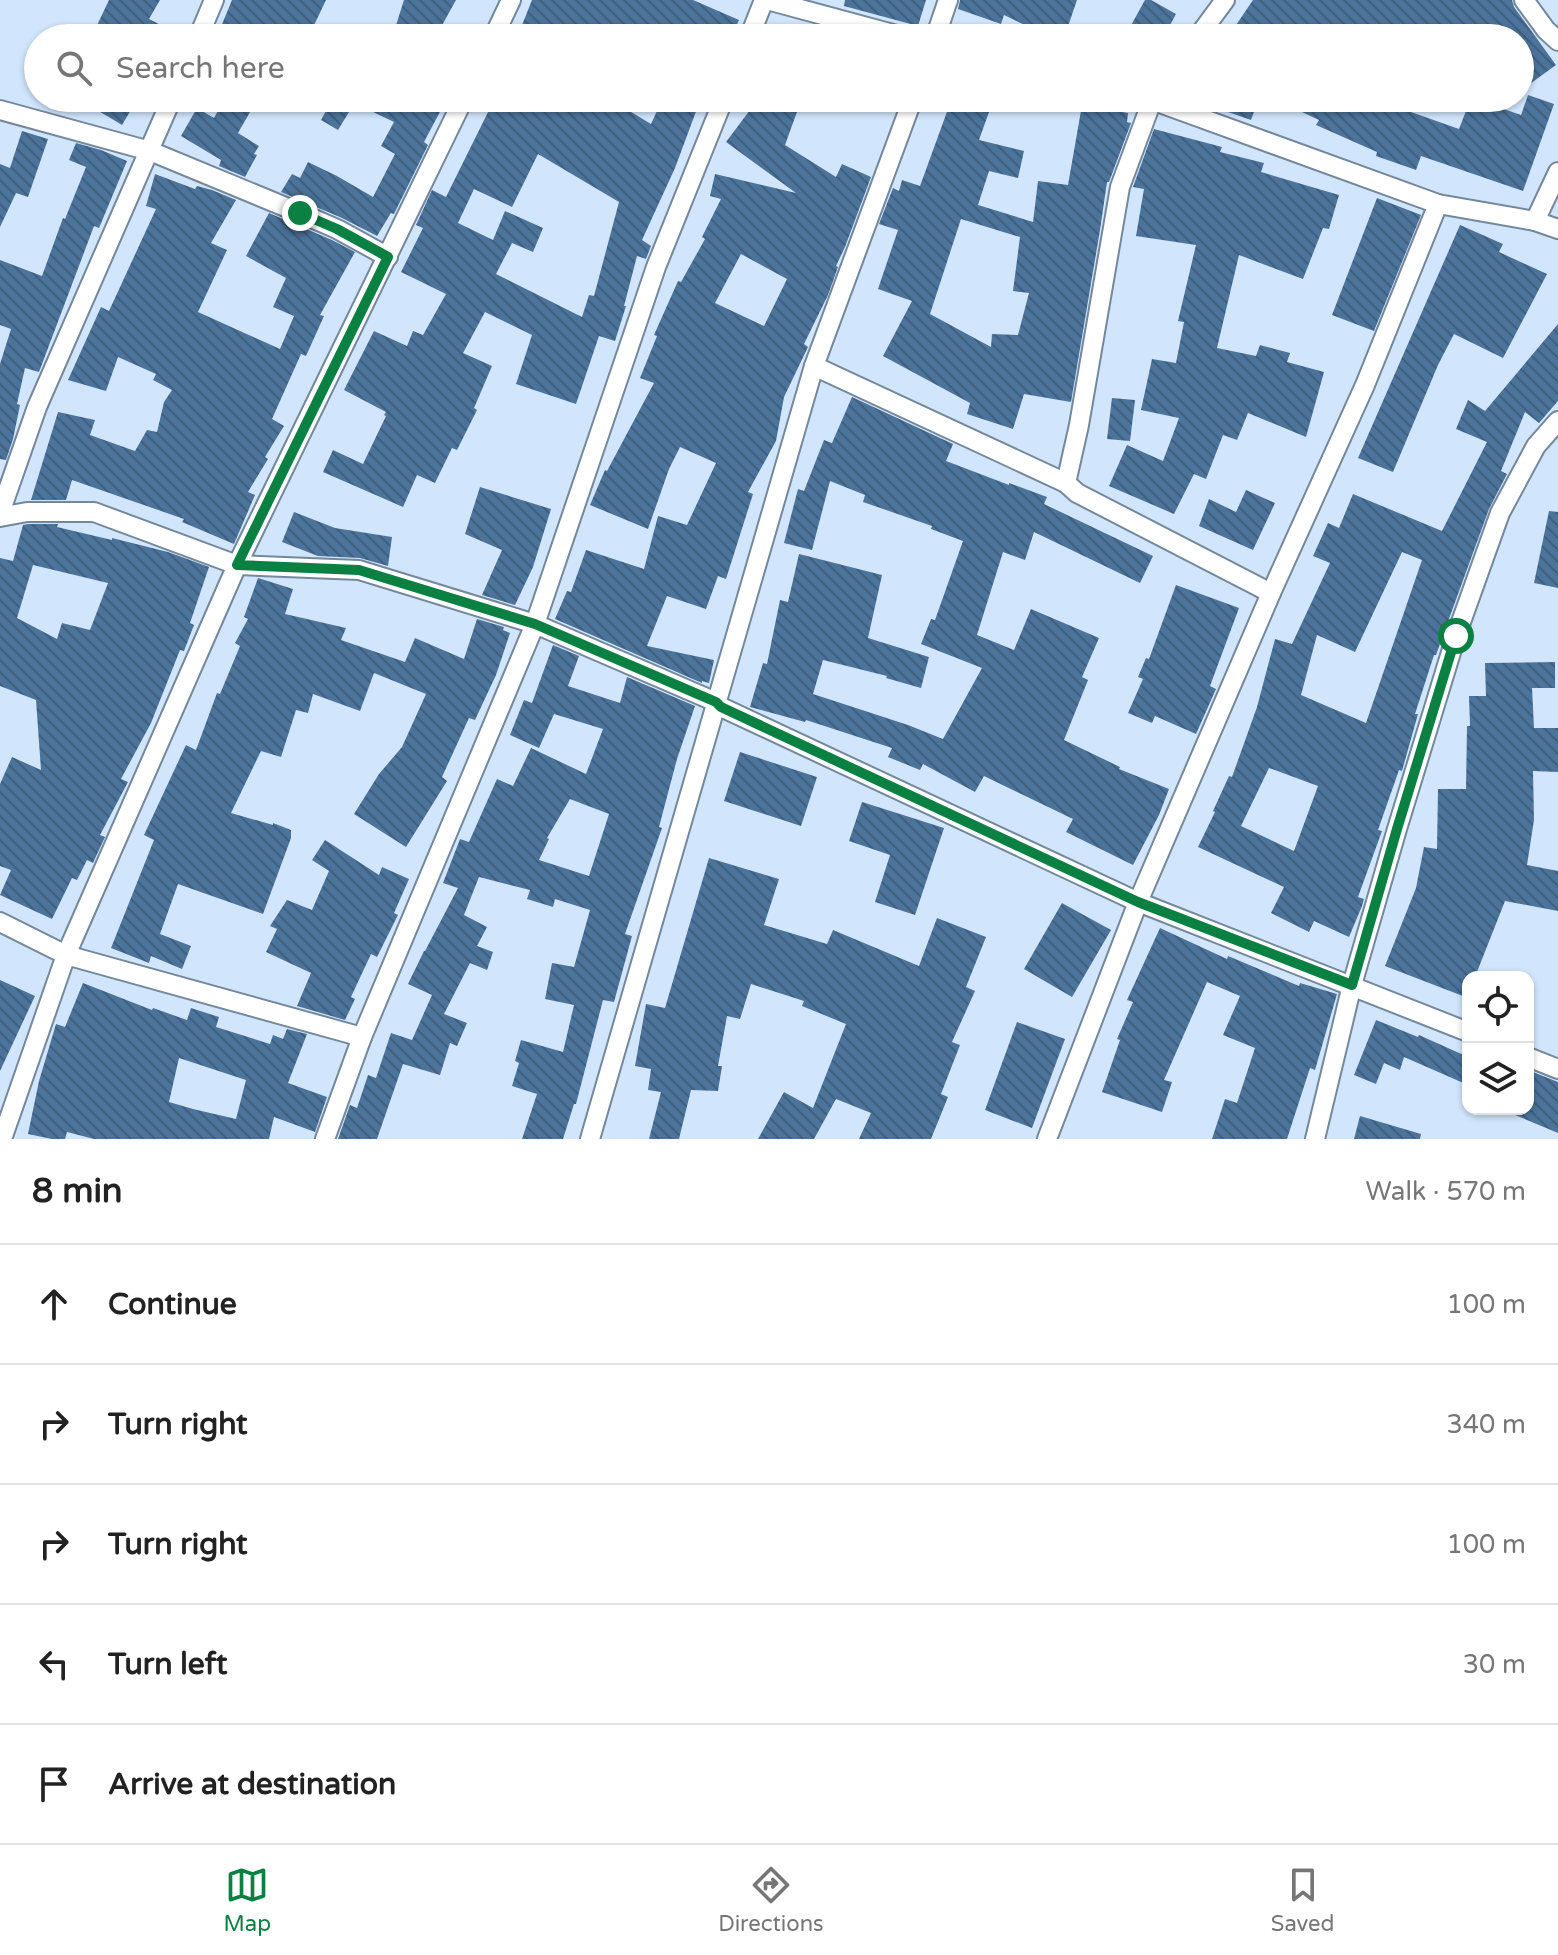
<!DOCTYPE html>
<meta charset="utf-8">
<style>
body{margin:0;font-family:"Varela Round",sans-serif;background:#f2f2f2;color:#222}
.controls{position:absolute;right:24px;bottom:24px;display:grid;overflow:hidden;border-radius:16px;box-shadow:0 2px 6px #0004}
.controls button{width:72px;height:72px;display:grid;place-items:center;padding:0;border:0;border-bottom:2px solid #e0e0e0;background:#fff;color:#222;font:40px sans-serif}
.stop{position:absolute;width:24px;height:24px;margin:-18px;border:6px solid #0b8043;border-radius:50%;background:#fff}
.stop.end{background:#0b8043;border-color:#fff;box-shadow:0 2px 8px #0008}
.list{margin:0;padding:0;list-style:none}
h2{display:flex;justify-content:space-between;align-items:center;height:104px;margin:0;padding:0 32px;font-size:34px}
h2 small{font-size:26px;font-weight:400;color:#767676}
.list li{display:grid;grid-template-columns:52px 1fr auto;gap:24px;align-items:center;box-sizing:border-box;height:120px;padding:0 32px;border-top:2px solid #e0e0e0}
.list b{display:block;font-size:30px;white-space:nowrap}
.list em{font-size:26px;font-style:normal;color:#767676}
.icon{flex:none;width:44px;height:44px;fill:none;stroke:currentColor;stroke-width:2;stroke-linecap:round;stroke-linejoin:round}
.map{position:relative;flex:none;width:1558px;height:1139px;overflow:hidden}
.search{position:absolute;background:#fff;box-shadow:0 2px 6px #0004;left:24px;right:24px;top:24px;height:88px;display:flex;align-items:center;gap:20px;box-sizing:border-box;padding:0 28px;border-radius:44px;color:#767676;font-size:30px}
.sheet{height:704px;background:#fff}
nav{display:flex;justify-content:space-around;align-items:center;box-sizing:border-box;height:112px;border-top:2px solid #e0e0e0;background:#fff;font-size:22px;color:#767676}
nav a{display:grid;justify-items:center;gap:4px}
nav .on{color:#0b8043}
.map>svg:first-child{display:block}
.building{fill:url(#building-back-hatch);fill-rule:evenodd}
.lines{fill:none;stroke-linecap:round;stroke-linejoin:round}
.minor-casing{stroke:#74889c;stroke-width:22}
.minor{stroke:#fff;stroke-width:18}
.route{stroke:#0b8043;stroke-width:10}
</style>
<div class="map">
<svg width="1558" height="1139" viewBox="0 0 1558 1139">
<defs>
<pattern id="building-back-hatch" width="6" height="6" patternUnits="userSpaceOnUse" patternTransform="scale(2)"><rect width="6" height="6" fill="#4c749b"/><path d="M-1 5l2 2M0 0l6 6M5-1l2 2" fill="none" stroke="#3f5f7f"/></pattern>
</defs>
<rect width="100%" height="100%" fill="#d1e6fd"/>
<!-- building -->
<g class="building">
<path d="M 109,0 L 160,0 L 149,19 L 186,38 L 91,38 Z"/>
<path d="M 232,0 L 326,0 L 308,38 L 228,38 L 218,34 Z"/>
<path d="M 404,0 L 456,0 L 435,38 L 392,38 Z"/>
<path d="M 532,0 L 693,0 L 739,20 L 731,38 L 541,38 L 520,30 Z"/>
<path d="M 845,0 L 926,0 L 918,26 L 844,6 Z"/>
<path d="M 960,0 L 1077,0 L 1064,38 L 1051,38 L 1004,15 L 1001,24 L 958,9 Z"/>
<path d="M 1145,0 L 1151,0 L 1176,14 L 1163,38 L 1124,38 Z"/>
<path d="M 1253,0 L 1512,0 L 1514,7 L 1556,65 L 1527,86 L 1520,75 L 1520,38 L 1242,38 L 1232,31 Z"/>
<path d="M 810,24 L 828,29 L 826,38 L 805,38 Z"/>
<path d="M 1528,95 L 1554,104 L 1523,191 L 1421,156 L 1416,170 L 1376,156 L 1377,152 L 1316,125 L 1319,120 L 1272,98 L 1397,98 L 1394,106 L 1459,129 L 1471,98 L 1521,115 Z"/>
<path d="M 77,98 L 138,98 L 122,125 Z"/>
<path d="M 225,98 L 258,98 L 238,133 L 259,146 L 254,154 L 257,155 L 245,177 L 219,166 L 221,160 L 181,136 L 197,108 L 214,118 Z"/>
<path d="M 344,98 L 423,98 L 442,108 L 424,142 L 428,145 L 394,214 L 391,213 L 377,236 L 342,218 L 281,192 L 292,174 L 300,178 L 308,162 L 337,176 L 373,197 L 395,154 L 381,146 L 394,122 Z"/>
<path d="M 495,98 L 608,98 L 651,124 L 663,98 L 701,98 L 675,168 L 642,240 L 651,246 L 646,259 L 637,256 L 624,306 L 626,306 L 615,341 L 599,336 L 576,404 L 516,384 L 532,335 L 485,312 L 463,353 L 492,366 L 474,408 L 477,410 L 457,450 L 452,448 L 435,483 L 417,475 L 403,507 L 323,472 L 333,450 L 363,464 L 386,416 L 384,415 L 386,412 L 344,390 L 374,331 L 407,346 L 413,331 L 423,335 L 446,294 L 401,272 L 423,228 L 416,225 L 432,190 L 446,197 ZM 538,154 L 619,202 L 594,296 L 589,295 L 582,317 L 496,274 L 512,243 L 533,252 L 543,228 L 505,211 L 493,240 L 458,223 L 474,189 L 512,207 Z"/>
<path d="M 759,98 L 802,98 L 785,145 L 836,177 L 842,164 L 871,177 L 845,247 L 836,266 L 838,267 L 828,295 L 804,344 L 808,347 L 784,397 L 776,441 L 748,492 L 753,494 L 726,579 L 718,576 L 706,609 L 667,596 L 647,646 L 714,660 L 709,683 L 702,681 L 702,683 L 555,619 L 567,591 L 571,592 L 586,550 L 644,569 L 658,516 L 687,525 L 716,463 L 680,447 L 669,469 L 648,529 L 590,505 L 605,470 L 607,471 L 654,383 L 640,378 L 657,336 L 654,335 L 678,281 L 681,282 L 705,239 L 702,237 L 721,199 L 710,196 L 715,174 L 796,193 L 726,142 ZM 741,254 L 787,279 L 764,326 L 715,303 Z"/>
<path d="M 952,98 L 994,98 L 979,140 L 1024,151 L 1018,178 L 989,171 L 978,205 L 1033,222 L 1038,181 L 1068,185 L 1082,105 L 1128,113 L 1127,122 L 1131,123 L 1109,182 L 1107,182 L 1100,230 L 1071,402 L 1024,394 L 1013,429 L 967,414 L 970,403 L 883,356 L 912,301 L 878,289 L 898,230 L 879,224 L 893,188 L 899,191 L 902,180 L 920,186 ZM 961,219 L 1020,237 L 1013,291 L 1029,293 L 1018,335 L 992,334 L 991,347 L 930,314 Z"/>
<path d="M 1197,98 L 1259,98 L 1251,120 L 1197,101 Z"/>
<path d="M 331,102 L 349,112 L 338,130 L 321,120 Z"/>
<path d="M 1154,129 L 1222,147 L 1220,152 L 1264,163 L 1261,172 L 1339,195 L 1329,229 L 1323,228 L 1303,279 L 1239,255 L 1217,348 L 1256,356 L 1260,345 L 1290,353 L 1287,362 L 1324,372 L 1306,437 L 1248,413 L 1237,440 L 1223,435 L 1206,479 L 1194,474 L 1174,514 L 1109,486 L 1127,445 L 1163,461 L 1179,418 L 1141,410 L 1152,359 L 1176,363 L 1184,322 L 1178,321 L 1196,245 L 1136,236 L 1144,189 L 1133,187 Z"/>
<path d="M 22,131 L 48,139 L 28,197 L 16,193 L 0,227 L 0,164 L 10,168 Z"/>
<path d="M 76,143 L 101,150 L 127,161 L 99,228 L 94,226 L 39,372 L 25,368 L 17,404 L 20,405 L 13,439 L 6,460 L 0,459 L 0,364 L 11,329 L 0,325 L 0,260 L 42,276 L 63,218 L 65,219 L 86,167 L 69,160 Z"/>
<path d="M 155,174 L 195,189 L 197,186 L 212,190 L 236,200 L 211,243 L 227,250 L 198,312 L 280,349 L 294,316 L 273,307 L 286,278 L 246,256 L 269,213 L 332,240 L 355,252 L 320,315 L 324,316 L 306,356 L 301,354 L 272,419 L 284,426 L 265,457 L 268,459 L 248,492 L 255,495 L 234,544 L 182,522 L 184,519 L 72,480 L 66,500 L 31,500 L 58,412 L 95,420 L 90,435 L 135,451 L 147,430 L 157,432 L 164,402 L 172,390 L 153,380 L 156,374 L 118,357 L 106,391 L 68,380 L 101,307 L 109,311 L 156,209 L 146,206 Z"/>
<path d="M 1377,198 L 1421,215 L 1374,331 L 1332,315 Z"/>
<path d="M 1460,225 L 1503,244 L 1499,252 L 1547,274 L 1503,358 L 1454,334 L 1438,365 L 1393,472 L 1358,458 Z"/>
<path d="M 1558,324 L 1558,401 L 1539,423 L 1525,412 L 1501,471 L 1507,474 L 1489,509 L 1450,616 L 1436,655 L 1434,655 L 1415,714 L 1418,714 L 1402,771 L 1399,770 L 1378,830 L 1382,831 L 1358,897 L 1364,899 L 1362,906 L 1349,937 L 1314,921 L 1309,932 L 1271,913 L 1284,887 L 1198,847 L 1215,812 L 1213,811 L 1229,776 L 1232,777 L 1257,707 L 1275,639 L 1292,644 L 1330,563 L 1313,556 L 1328,523 L 1339,528 L 1353,494 L 1442,531 L 1487,442 L 1456,429 L 1468,400 L 1485,411 ZM 1402,552 L 1422,560 L 1366,723 L 1301,695 L 1317,635 L 1355,652 ZM 1269,768 L 1318,786 L 1294,851 L 1241,826 Z"/>
<path d="M 852,397 L 953,444 L 946,461 L 1009,485 L 1009,483 L 1047,497 L 1044,504 L 1153,556 L 1140,583 L 1034,532 L 1025,560 L 1003,552 L 977,635 L 1014,650 L 1031,609 L 1099,638 L 1082,677 L 1088,680 L 1064,740 L 1120,767 L 1119,769 L 1169,789 L 1159,815 L 1133,865 L 1066,832 L 1073,819 L 984,776 L 975,792 L 923,764 L 920,770 L 888,757 L 892,748 L 806,720 L 805,722 L 750,707 L 763,663 L 767,664 L 780,600 L 788,602 L 799,554 L 882,575 L 868,638 L 929,657 L 921,688 L 886,678 L 887,676 L 823,660 L 813,694 L 908,725 L 943,739 L 982,668 L 921,644 L 931,619 L 935,620 L 963,541 L 931,529 L 932,526 L 863,502 L 865,495 L 830,481 L 812,550 L 784,543 L 798,489 L 804,491 L 824,440 L 832,443 Z"/>
<path d="M 1112,398 L 1135,400 L 1130,441 L 1107,439 Z"/>
<path d="M 480,487 L 551,509 L 533,567 L 515,605 L 482,595 L 502,550 L 465,534 Z"/>
<path d="M 1246,490 L 1275,503 L 1253,550 L 1199,526 L 1209,499 L 1236,512 Z"/>
<path d="M 1549,511 L 1558,512 L 1558,588 L 1534,583 Z"/>
<path d="M 294,512 L 335,528 L 392,537 L 388,566 L 360,558 L 318,556 L 282,542 Z"/>
<path d="M 28,524 L 58,524 L 57,527 L 112,540 L 112,538 L 168,552 L 209,567 L 190,623 L 194,625 L 184,651 L 180,650 L 151,723 L 121,779 L 128,782 L 100,835 L 105,837 L 93,863 L 87,860 L 77,880 L 72,878 L 52,919 L 0,895 L 11,870 L 0,866 L 0,784 L 12,757 L 41,770 L 36,700 L 0,686 L 0,558 L 13,561 L 23,525 ZM 33,565 L 108,583 L 90,630 L 62,623 L 57,639 L 17,618 Z"/>
<path d="M 258,578 L 293,589 L 285,614 L 346,628 L 341,640 L 405,662 L 415,638 L 464,659 L 477,619 L 504,627 L 503,630 L 510,633 L 496,675 L 475,720 L 469,718 L 442,777 L 447,781 L 406,847 L 354,814 L 379,774 L 402,747 L 426,694 L 374,673 L 360,711 L 313,694 L 308,713 L 296,710 L 281,757 L 261,751 L 231,813 L 273,825 L 273,823 L 291,830 L 291,838 L 263,914 L 178,884 L 160,934 L 191,946 L 182,969 L 151,956 L 149,963 L 111,948 L 154,840 L 144,835 L 186,745 L 196,750 L 217,693 L 220,694 L 240,646 L 235,643 L 248,619 L 244,617 Z"/>
<path d="M 1176,585 L 1239,608 L 1210,686 L 1216,689 L 1196,734 L 1155,716 L 1152,723 L 1128,713 L 1143,679 L 1138,677 L 1146,658 L 1149,659 Z"/>
<path d="M 553,645 L 579,656 L 568,686 L 620,703 L 627,677 L 695,706 L 677,759 L 659,827 L 662,828 L 625,934 L 632,936 L 614,1002 L 603,1000 L 576,1104 L 574,1104 L 563,1139 L 522,1139 L 537,1094 L 512,1086 L 519,1063 L 515,1061 L 521,1040 L 563,1052 L 574,1005 L 545,999 L 552,963 L 574,967 L 590,910 L 555,899 L 553,907 L 527,899 L 530,890 L 479,877 L 464,915 L 487,927 L 477,946 L 493,952 L 487,970 L 470,963 L 444,1014 L 467,1023 L 457,1046 L 450,1043 L 440,1075 L 403,1064 L 377,1139 L 338,1139 L 350,1105 L 357,1108 L 368,1075 L 376,1078 L 391,1033 L 412,1040 L 432,995 L 408,984 L 424,951 L 425,951 L 458,888 L 443,883 L 460,839 L 469,842 L 497,779 L 513,786 L 531,748 L 586,774 L 603,729 L 554,714 L 539,748 L 510,735 L 524,700 L 532,703 ZM 570,799 L 609,814 L 589,876 L 539,860 L 549,839 L 547,838 Z"/>
<path d="M 1555,662 L 1555,688 L 1532,688 L 1534,728 L 1558,728 L 1558,772 L 1533,771 L 1534,820 L 1527,865 L 1558,871 L 1558,911 L 1505,901 L 1475,977 L 1468,977 L 1468,998 L 1385,966 L 1416,888 L 1424,847 L 1437,849 L 1438,789 L 1466,789 L 1467,726 L 1470,726 L 1469,696 L 1486,696 L 1485,663 Z"/>
<path d="M 740,752 L 817,777 L 801,826 L 724,801 Z"/>
<path d="M 862,802 L 944,828 L 915,915 L 875,902 L 890,855 L 849,841 Z"/>
<path d="M 325,840 L 379,875 L 382,867 L 409,879 L 394,913 L 398,915 L 377,957 L 371,954 L 351,997 L 355,999 L 345,1020 L 297,1006 L 311,973 L 266,952 L 277,929 L 270,926 L 287,900 L 312,910 L 329,871 L 312,860 Z"/>
<path d="M 709,858 L 779,879 L 764,925 L 827,944 L 833,930 L 919,966 L 937,918 L 986,937 L 966,987 L 975,991 L 952,1042 L 960,1045 L 941,1094 L 948,1097 L 931,1139 L 859,1139 L 871,1113 L 836,1099 L 814,1139 L 758,1139 L 784,1092 L 813,1108 L 846,1024 L 802,1006 L 804,1001 L 751,984 L 740,1019 L 727,1016 L 718,1066 L 722,1066 L 718,1091 L 691,1090 L 679,1139 L 649,1139 L 661,1092 L 648,1090 L 651,1069 L 635,1066 L 646,1004 L 665,1008 Z"/>
<path d="M 1062,903 L 1111,930 L 1072,997 L 1024,969 Z"/>
<path d="M 1160,928 L 1227,959 L 1228,956 L 1299,986 L 1300,983 L 1337,994 L 1315,1070 L 1310,1068 L 1287,1139 L 1212,1139 L 1225,1099 L 1237,1103 L 1255,1048 L 1223,1035 L 1240,996 L 1207,982 L 1164,1080 L 1172,1082 L 1162,1112 L 1102,1092 L 1120,1040 L 1117,1039 L 1133,1002 L 1127,1000 Z"/>
<path d="M 0,980 L 35,996 L 0,1071 Z"/>
<path d="M 83,983 L 152,1010 L 153,1008 L 187,1020 L 191,1008 L 219,1017 L 216,1027 L 270,1044 L 273,1035 L 283,1039 L 287,1029 L 307,1034 L 288,1083 L 327,1097 L 315,1132 L 274,1117 L 269,1139 L 94,1139 L 67,1132 L 65,1139 L 52,1139 L 28,1134 L 39,1081 L 56,1024 L 65,1027 ZM 179,1058 L 246,1080 L 236,1119 L 193,1109 L 169,1102 Z"/>
<path d="M 1376,1020 L 1418,1037 L 1419,1035 L 1468,1057 L 1468,1085 L 1404,1057 L 1400,1070 L 1384,1063 L 1376,1084 L 1354,1075 Z"/>
<path d="M 1017,1022 L 1065,1039 L 1032,1128 L 985,1110 Z"/>
<path d="M 1528,1070 L 1558,1082 L 1558,1133 L 1501,1109 L 1528,1109 Z"/>
<path d="M 1360,1116 L 1421,1134 L 1420,1139 L 1354,1139 Z"/>
</g>
<g class="lines">
<!-- minor casing -->
<g class="minor-casing">
<g id="minor">
<path d="M 767,0 L 908,38"/>
<path d="M 1524,0 L 1546,30 L 1558,41"/>
<path d="M 198,38 L 214,0"/>
<path d="M 493,38 L 511,0"/>
<path d="M 749,38 L 764,0"/>
<path d="M 935,38 L 948,0"/>
<path d="M 1197,38 L 1225,0"/>
<path d="M 1146,98 L 1438,204 L 1535,221 L 1558,229"/>
<path d="M 0,110 L 150,151 L 300,213 L 337,229 L 388,257"/>
<path d="M 1535,221 L 1558,172"/>
<path d="M 814,366 L 1066,483 L 1077,493 L 1271,593"/>
<path d="M 1066,483 L 1079,425 L 1120,187 L 1153,98"/>
<path d="M 0,513 L 37,407 L 172,98"/>
<path d="M 0,517 L 27,512 L 94,512 L 237,565 L 359,570 L 535,624 L 716,702 L 721,707 L 1138,902 L 1468,1032"/>
<path d="M 0,922 L 66,955 L 362,1037"/>
<path d="M 1528,1057 L 1558,1069"/>
<path d="M 2,1139 L 66,955 L 237,565 L 464,98"/>
<path d="M 325,1139 L 362,1037 L 535,624 L 656,267 L 724,98"/>
<path d="M 590,1139 L 814,366 L 913,98"/>
<path d="M 1047,1139 L 1138,902 L 1271,593 L 1365,385 L 1438,204"/>
<path d="M 1315,1139 L 1352,985 L 1397,829 L 1456,636 L 1500,513 L 1536,446 L 1558,421"/>
</g>
</g>
<!-- minor -->
<use href="#minor" class="minor"/>
</g>
<g class="lines">
<!-- route -->
<path class="route" d="M 300,213 L 337,229 L 388,257 L 237,565 L 359,570 L 535,624 L 716,702 L 721,707 L 1138,902 L 1352,985 L 1397,829 L 1456,636"/>
</g>
</svg>
<div class="controls">
<button><svg class="icon" aria-label="locate" viewBox="0 0 24 24"><circle cx="12" cy="12" r="6"/><path d="M12 2v4M12 18v4M2 12h4M18 12h4"/></svg></button>
<button><svg class="icon" aria-label="layers" viewBox="0 0 24 24"><path d="M12 4l9 5-9 5-9-5zM3 14l9 5 9-5"/></svg></button>
</div>
<div class="stop" style="left:1456px;top:636px"></div>
<div class="stop end" style="left:300px;top:213px"></div>
<div class="search"><svg class="icon" aria-label="search" viewBox="0 0 24 24"><circle cx="10" cy="10" r="6"/><path d="M15 15l6 6"/></svg>Search here</div>
</div>
<section class="sheet">
<h2>8 min<small>Walk · 570 m</small></h2>
<ul class="list">
<li><svg class="icon" aria-label="ahead" viewBox="0 0 24 24"><path d="M12 20V5M6 11l6-6 6 6"/></svg><div><b>Continue</b></div><em>100 m</em></li>
<li><svg class="icon" aria-label="right" viewBox="0 0 24 24"><path d="M7 20v-9h11M14 6l5 5-5 5"/></svg><div><b>Turn right</b></div><em>340 m</em></li>
<li><svg class="icon" aria-label="right" viewBox="0 0 24 24"><path d="M7 20v-9h11M14 6l5 5-5 5"/></svg><div><b>Turn right</b></div><em>100 m</em></li>
<li><svg class="icon" aria-label="left" viewBox="0 0 24 24"><path d="M17 20v-9H6M10 6l-5 5 5 5"/></svg><div><b>Turn left</b></div><em>30 m</em></li>
<li><svg class="icon" aria-label="arrive" viewBox="0 0 24 24"><path d="M6 21V4h12l-3 4 3 4H6"/></svg><div><b>Arrive at destination</b></div></li>
</ul>
</section>
<nav>
<a class="on"><svg class="icon" aria-label="map" viewBox="0 0 24 24"><path d="M3 6l6-2 6 2 6-2v14l-6 2-6-2-6 2zM9 4v14M15 6v14"/></svg>Map</a>
<a><svg class="icon" aria-label="directions" viewBox="0 0 24 24"><path d="M12 3l9 9-9 9-9-9zM9 14v-3h6M13 9l2 2-2 2"/></svg>Directions</a>
<a><svg class="icon" aria-label="saved" viewBox="0 0 24 24"><path d="M7 4h10v16l-5-4-5 4z"/></svg>Saved</a>
</nav>
